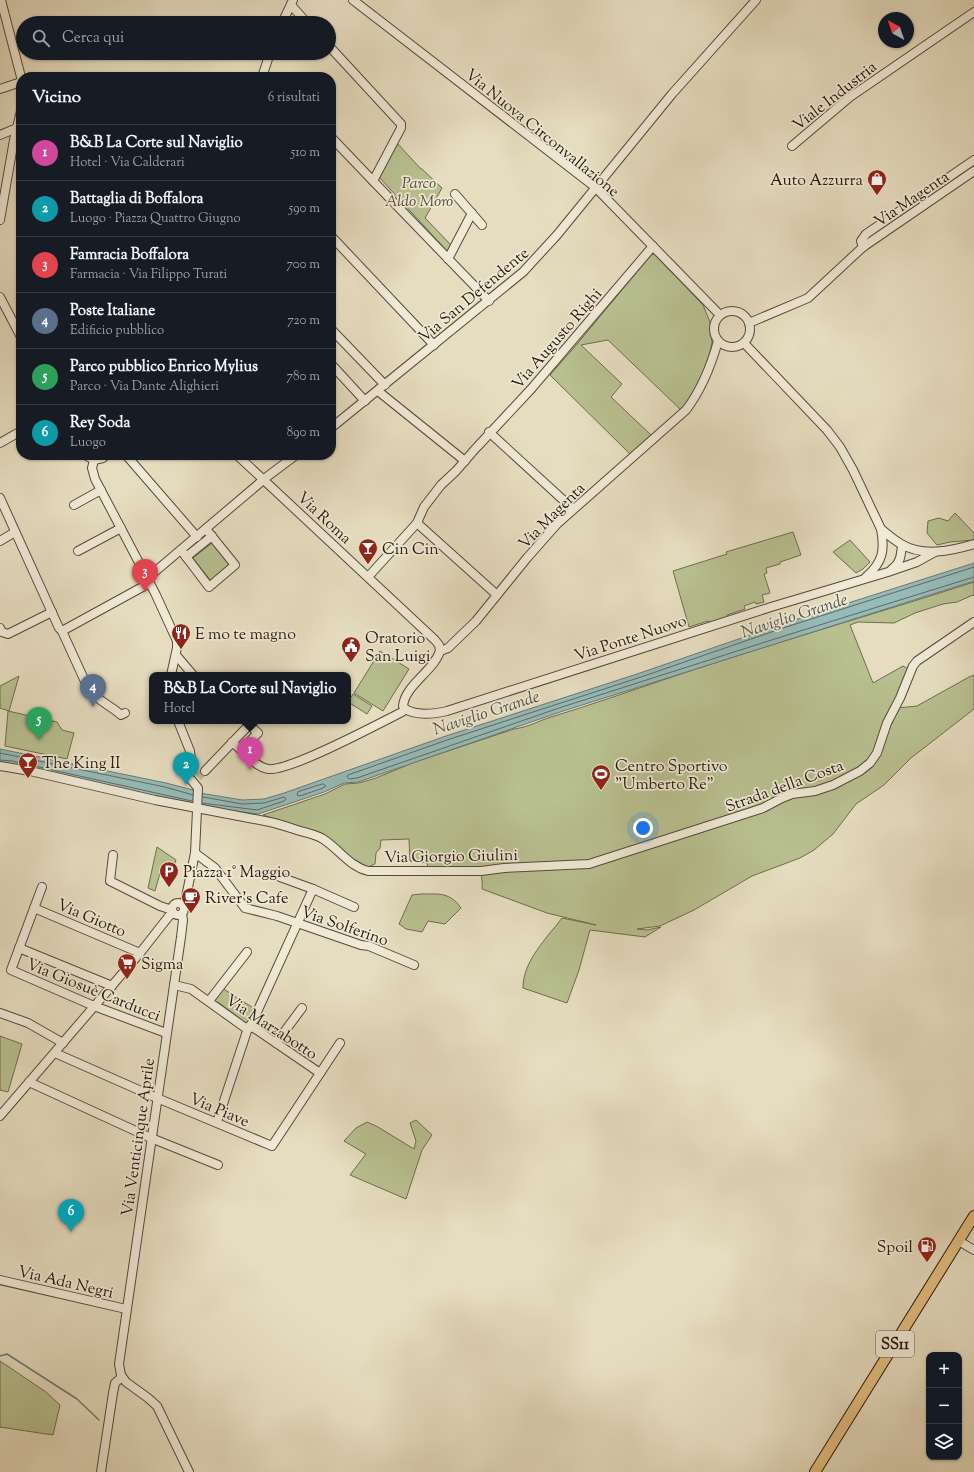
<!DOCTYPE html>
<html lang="it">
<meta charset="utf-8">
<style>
body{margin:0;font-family:"Sorts Mill Goudy",serif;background:#20242c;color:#f1f3f6}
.controls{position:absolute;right:12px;bottom:12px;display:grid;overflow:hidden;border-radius:8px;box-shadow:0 1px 3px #0004}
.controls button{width:36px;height:36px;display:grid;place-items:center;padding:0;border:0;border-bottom:1px solid #363941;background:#171b24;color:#f1f3f6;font:20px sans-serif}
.compass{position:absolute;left:878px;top:12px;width:36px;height:36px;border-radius:50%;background:#171b24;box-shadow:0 1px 3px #0004;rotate:320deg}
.you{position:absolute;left:643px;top:828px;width:14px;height:14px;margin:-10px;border:3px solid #fff;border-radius:50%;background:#1a73e8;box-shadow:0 0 0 6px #1a73e833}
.badge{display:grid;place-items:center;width:26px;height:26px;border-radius:50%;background:#0f766e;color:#fff;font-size:13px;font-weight:700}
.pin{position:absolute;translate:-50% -33px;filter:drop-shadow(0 1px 2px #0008)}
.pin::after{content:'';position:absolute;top:21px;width:14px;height:12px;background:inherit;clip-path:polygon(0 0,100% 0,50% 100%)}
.popup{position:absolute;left:149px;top:672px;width:202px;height:52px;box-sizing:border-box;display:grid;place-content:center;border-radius:8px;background:#171b24;filter:drop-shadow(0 1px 3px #0005);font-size:13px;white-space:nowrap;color:#9ea1a6}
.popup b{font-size:15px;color:#f1f3f6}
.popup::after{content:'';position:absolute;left:50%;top:100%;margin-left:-8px;border:8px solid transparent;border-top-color:#171b24}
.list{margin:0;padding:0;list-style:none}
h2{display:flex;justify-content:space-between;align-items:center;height:52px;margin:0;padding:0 16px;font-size:17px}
h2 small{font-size:13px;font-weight:400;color:#9ea1a6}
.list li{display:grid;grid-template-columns:26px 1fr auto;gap:12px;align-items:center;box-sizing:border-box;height:56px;padding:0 16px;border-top:1px solid #363941}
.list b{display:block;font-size:15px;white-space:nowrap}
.list p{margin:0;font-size:13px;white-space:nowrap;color:#9ea1a6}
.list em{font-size:13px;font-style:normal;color:#9ea1a6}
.icon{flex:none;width:22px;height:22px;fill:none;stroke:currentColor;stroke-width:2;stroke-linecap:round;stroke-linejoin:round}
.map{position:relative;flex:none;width:974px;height:1472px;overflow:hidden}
.search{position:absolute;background:#171b24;box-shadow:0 1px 3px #0004;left:16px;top:16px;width:320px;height:44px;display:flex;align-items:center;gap:10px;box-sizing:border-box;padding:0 14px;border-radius:22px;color:#9ea1a6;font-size:15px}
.panel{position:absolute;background:#171b24;box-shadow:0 1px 3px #0004;left:16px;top:72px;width:320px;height:388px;border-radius:16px}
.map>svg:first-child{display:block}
.green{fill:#b8c090;stroke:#6f6c4e}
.water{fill:#97bbb9;stroke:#6a7a73}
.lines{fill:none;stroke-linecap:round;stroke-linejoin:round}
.shore{stroke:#5e6a62;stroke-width:1}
.stream{stroke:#6a7a73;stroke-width:1.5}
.minor-tunnel{stroke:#c0b69c;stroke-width:8;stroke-dasharray:8 4;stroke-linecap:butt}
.minor-casing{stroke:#564938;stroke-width:10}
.major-casing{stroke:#26180b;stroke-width:12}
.minor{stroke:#efe9d6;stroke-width:8}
.major{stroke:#e3be80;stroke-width:10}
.labels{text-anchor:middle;stroke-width:3.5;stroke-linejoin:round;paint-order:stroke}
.shield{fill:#efe9d6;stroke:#625748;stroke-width:1}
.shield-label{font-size:15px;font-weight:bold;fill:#26180b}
.street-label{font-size:16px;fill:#26180b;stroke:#efe9d6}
.poi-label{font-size:16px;fill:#26180b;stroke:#efe9d6;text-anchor:start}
.park-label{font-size:16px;font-style:italic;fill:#524a33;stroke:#efe9d6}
.water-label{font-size:17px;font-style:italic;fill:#4e5148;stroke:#efe9d6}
</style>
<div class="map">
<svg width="974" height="1472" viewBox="0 0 974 1472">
<rect width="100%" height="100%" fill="#e6ddc0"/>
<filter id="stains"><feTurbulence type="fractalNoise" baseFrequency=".005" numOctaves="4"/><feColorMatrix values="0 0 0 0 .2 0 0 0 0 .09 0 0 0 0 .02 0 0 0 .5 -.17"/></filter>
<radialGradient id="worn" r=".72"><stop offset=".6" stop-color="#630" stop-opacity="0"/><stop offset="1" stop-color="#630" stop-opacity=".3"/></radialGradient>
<!-- green -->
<g class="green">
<path d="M 397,143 L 420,168 L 422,169 L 442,188 L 425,218 L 451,245 L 447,251 L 379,177 Z"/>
<path d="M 654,254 L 703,305 L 710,322 L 712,343 L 706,370 L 682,411 L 608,340 L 581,345 L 622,384 L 611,397 L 652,436 L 630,454 L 550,375 L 578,343 L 651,255 Z"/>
<path d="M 955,513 L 974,533 L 974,540 L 950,542 L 937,545 L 927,533 L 928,521 L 939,518 L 948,521 Z"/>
<path d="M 793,532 L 801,555 L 780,562 L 780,564 L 766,568 L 767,573 L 764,574 L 770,593 L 762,595 L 764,602 L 756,604 L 755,602 L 744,606 L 745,609 L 727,615 L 727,618 L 711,623 L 708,621 L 689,627 L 673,571 L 727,554 L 726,552 Z"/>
<path d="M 850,540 L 870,562 L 863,569 L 856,573 L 833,552 Z"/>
<path d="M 212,543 L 230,565 L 211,581 L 193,558 Z"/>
<path d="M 974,582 L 974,596 L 973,595 L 957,602 L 943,604 L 915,613 L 894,623 L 858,622 L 850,625 L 873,683 L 903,666 L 909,669 L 919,662 L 897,708 L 917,706 L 969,677 L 974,675 L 974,709 L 911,758 L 884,785 L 856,804 L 833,834 L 814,850 L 800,858 L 752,876 L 694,910 L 660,926 L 637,929 L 647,930 L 661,927 L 645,937 L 590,930 L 579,970 L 567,1003 L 523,988 C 523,961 546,939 562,918 L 596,925 L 547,913 L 482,889 C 483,882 481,878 481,871 L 429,871 L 427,863 L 410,861 L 409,839 L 381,840 L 380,848 L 376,853 L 375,864 L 368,867 L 354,863 L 294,825 L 263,815 L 325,794 L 345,784 L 359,783 L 376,778 L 415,762 L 514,729 C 529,727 538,721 551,717 C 591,705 630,691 669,678 C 770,644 872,615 974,582 Z"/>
<path d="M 380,651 L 409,669 L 383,711 L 354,693 Z"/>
<path d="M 19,676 L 9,711 L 0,708 L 0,686 Z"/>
<path d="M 353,694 L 372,706 L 367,714 L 348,702 Z"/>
<path d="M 8,711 L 57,722 L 62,730 L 74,733 L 67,759 L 5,746 Z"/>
<path d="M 157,847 L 176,860 L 173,868 L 162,866 L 155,891 L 148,888 Z"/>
<path d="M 421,894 C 439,894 450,892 461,908 L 445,924 L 428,921 L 422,932 L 406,929 L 399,924 L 412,895 Z"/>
<path d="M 222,988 L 255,1009 L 247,1023 L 242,1022 L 243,1021 L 218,1002 L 217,1003 L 214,1001 Z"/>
<path d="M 0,1036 L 22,1044 L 8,1092 L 0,1090 Z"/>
<path d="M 416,1120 L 432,1135 L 422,1150 L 406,1199 L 350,1175 L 366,1154 L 344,1141 L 356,1128 L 367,1122 L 378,1127 L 414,1149 L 416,1141 L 410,1123 Z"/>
<path d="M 0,1361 L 46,1392 L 60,1405 L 53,1435 L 0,1427 Z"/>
</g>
<!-- water -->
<path class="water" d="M 974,563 L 974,581 L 560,712 L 358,782 L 344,783 L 324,792 L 258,814 L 200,806 L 0,764 L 0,749 L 166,783 L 193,790 L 194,792 L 242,800 L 264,799 L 284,793 L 446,736 L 640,673 L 779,625 Z"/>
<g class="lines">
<!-- shore -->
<g class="shore">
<path d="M 974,567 L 780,629 L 641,677 L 447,740 L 348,775 L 347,777 L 349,779 L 357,778 L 559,708 L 781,637 L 974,577"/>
<path d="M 0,753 L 165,787 L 193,795"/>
<path d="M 0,760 L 12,761 L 192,801"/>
<path d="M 323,784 L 326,786 L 323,788 L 300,796 L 297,795 L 298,792 Z"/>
<path d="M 202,803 L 257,810 L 284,801 L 286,799 L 284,797 L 264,803 L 242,804 L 203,797"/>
</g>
<!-- stream -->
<path class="stream" d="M 0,1356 L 7,1354 L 77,1399 L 99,1420"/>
<!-- minor-tunnel -->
<path class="minor-tunnel" d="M 198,777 L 205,771"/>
<!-- minor casing -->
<g class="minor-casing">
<g id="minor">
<path d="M 1,0 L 21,77"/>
<path d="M 353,0 L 595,187 L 720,315"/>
<path d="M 291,5 L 307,23"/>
<path d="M 282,23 L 293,0"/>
<path d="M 329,46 L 401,124 L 401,128 L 373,181 L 489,301"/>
<path d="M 262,77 L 270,53"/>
<path d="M 0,89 L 21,82"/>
<path d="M 0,135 L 17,128"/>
<path d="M 331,137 L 373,181"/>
<path d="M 792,146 L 850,97 L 974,12"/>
<path d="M 455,194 L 482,225"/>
<path d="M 0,220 L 14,140 L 21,111"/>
<path d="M 331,236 L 434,345"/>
<path d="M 863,247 L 861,241 L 866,234 L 974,160"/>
<path d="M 448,259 L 472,213"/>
<path d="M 0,297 L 21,337"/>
<circle cx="732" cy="329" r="18"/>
<path d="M 749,323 L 808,298 L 863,247 L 974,171"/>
<path d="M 331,329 L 385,385"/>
<path d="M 744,343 L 827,430 L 840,447 L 853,470 L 881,529 C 885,550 883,562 866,577"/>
<path d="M 331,364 L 365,401"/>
<path d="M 378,391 L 465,461"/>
<path d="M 331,428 L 523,272 L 557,235 L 672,94 L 756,0"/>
<path d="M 489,432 L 573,509"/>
<path d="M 0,443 L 21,431"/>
<path d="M 478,446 L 532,388 L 653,246"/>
<path d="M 85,455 L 94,460 L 92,468 L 95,479 L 155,593 L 177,641 L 177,648 L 171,675"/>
<path d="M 126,455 L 197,537"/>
<path d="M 237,455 L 435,640 L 439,645 L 440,651"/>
<path d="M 94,460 L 103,458 L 106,455"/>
<path d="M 0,498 L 59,628 L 62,631 L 88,688 C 96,700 110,705 121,715 L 125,713"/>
<path d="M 74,505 L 101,490"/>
<path d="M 417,523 L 497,595"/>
<path d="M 881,529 C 887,534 894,540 901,544 C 923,557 951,551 974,544"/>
<path d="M 0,541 L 15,532"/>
<path d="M 181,550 L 209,587 L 235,565 L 206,529"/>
<path d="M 78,551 L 121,528"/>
<path d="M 186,557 L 212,536"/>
<path d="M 892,569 C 901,563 901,554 902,545"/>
<path d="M 368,577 L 417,523 L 424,507 L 441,485 L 456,471 L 476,448"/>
<path d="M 0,628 L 2,632 L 8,634 L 52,612"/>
<path d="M 62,631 L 146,585 L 151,575 L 268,476 L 296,455"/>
<path d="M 176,655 L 193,675"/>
<path d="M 405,709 C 417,716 434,714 447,711 L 771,607 L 888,572 L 917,562 L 935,552"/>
<path d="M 405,709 L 403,706 C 405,685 434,671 440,651 L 448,648 L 476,621 L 527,558 L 557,524 L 686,410 C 702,389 711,366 718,341"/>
<path d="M 178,721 L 190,751 L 191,758 L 188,776 L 198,788 L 195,853 L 184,907"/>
<path d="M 241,750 C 249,757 257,767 268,769 C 289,772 378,724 402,712 L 405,709"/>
<path d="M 0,766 L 30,771 L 155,800 L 270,822 C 279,824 288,827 297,830 C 306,833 315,834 323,839 C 340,850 349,866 368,871 L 481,871 L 504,868 L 589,864 L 751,812 L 763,808 L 782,798 L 792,794 L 815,791 L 833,785 L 860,771 L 870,763 L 877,753 L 887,723 L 900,698 L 913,666 L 917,661 L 974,622"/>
<path d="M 205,771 L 249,725 L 258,733 L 241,750 L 232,742"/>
<path d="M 195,853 L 215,868 L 245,908 L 277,916 L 361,945 L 369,946 L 414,965"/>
<path d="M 113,855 L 110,881 L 160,906 L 172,910"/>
<path d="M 280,877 L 313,889 L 354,907"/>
<path d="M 42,887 L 11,970 L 94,1006 L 166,1033"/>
<circle cx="178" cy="909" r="6"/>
<path d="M 34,908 L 140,953"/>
<path d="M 182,914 L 183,920 L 181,937 L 119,1364 L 121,1375 L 126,1382 L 148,1398 L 157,1406 L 189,1472"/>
<path d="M 19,948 L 112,986"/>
<path d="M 174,985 L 191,989 L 244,1027 L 254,1028 L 320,1073"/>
<path d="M 209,1001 L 247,952"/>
<path d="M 0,1013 L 28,1023 L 63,1043"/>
<path d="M 276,1043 L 302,1008"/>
<path d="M 55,1053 L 157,1098 L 272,1146 L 340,1043"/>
<path d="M 29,1082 L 151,1138 L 218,1165"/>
<path d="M 0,1116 L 140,953 L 169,916 L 173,913"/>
<path d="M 217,1122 L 248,1028 L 252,1023 L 313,889"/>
<path d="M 959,1241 L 974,1250"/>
<path d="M 0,1280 L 126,1309"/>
<path d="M 101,1472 L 113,1393 L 115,1383 L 122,1377"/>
</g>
</g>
<!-- major casing -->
<g class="major-casing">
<path id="major" d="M 815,1472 L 974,1216"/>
</g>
<!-- minor -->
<use href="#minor" class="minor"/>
<!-- major -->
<use href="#major" class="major"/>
</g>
<!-- icons -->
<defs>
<g id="shop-pin" transform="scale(1)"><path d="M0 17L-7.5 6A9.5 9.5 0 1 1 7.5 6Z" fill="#8f2418" stroke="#efe9d6"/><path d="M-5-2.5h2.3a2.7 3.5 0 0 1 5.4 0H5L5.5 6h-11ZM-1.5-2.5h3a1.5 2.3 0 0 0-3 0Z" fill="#fff"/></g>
<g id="bar-pin" transform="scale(1)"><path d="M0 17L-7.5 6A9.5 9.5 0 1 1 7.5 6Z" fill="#8f2418" stroke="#efe9d6"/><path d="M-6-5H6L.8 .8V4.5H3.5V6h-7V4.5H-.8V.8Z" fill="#fff"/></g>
<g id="restaurant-pin" transform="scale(1)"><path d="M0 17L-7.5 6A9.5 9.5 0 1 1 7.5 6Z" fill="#8f2418" stroke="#efe9d6"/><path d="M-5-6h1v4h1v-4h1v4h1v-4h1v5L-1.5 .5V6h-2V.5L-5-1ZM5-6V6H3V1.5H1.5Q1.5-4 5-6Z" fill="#fff"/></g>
<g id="civic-pin" transform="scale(1)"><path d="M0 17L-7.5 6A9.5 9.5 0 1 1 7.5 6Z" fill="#8f2418" stroke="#efe9d6"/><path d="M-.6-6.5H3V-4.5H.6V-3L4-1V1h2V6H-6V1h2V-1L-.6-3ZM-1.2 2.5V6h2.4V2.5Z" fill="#fff"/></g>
<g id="stadium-pin" transform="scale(1)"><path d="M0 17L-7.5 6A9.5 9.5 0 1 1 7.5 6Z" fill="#8f2418" stroke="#efe9d6"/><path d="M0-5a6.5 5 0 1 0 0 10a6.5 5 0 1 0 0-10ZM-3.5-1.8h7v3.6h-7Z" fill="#fff"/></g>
<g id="parking-pin" transform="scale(1)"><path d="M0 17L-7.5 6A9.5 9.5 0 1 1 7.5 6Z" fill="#8f2418" stroke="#efe9d6"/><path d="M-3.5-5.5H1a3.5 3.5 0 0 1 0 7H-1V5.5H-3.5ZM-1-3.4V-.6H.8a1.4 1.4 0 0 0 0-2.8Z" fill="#fff"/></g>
<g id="cafe-pin" transform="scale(1)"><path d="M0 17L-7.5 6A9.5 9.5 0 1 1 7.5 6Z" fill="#8f2418" stroke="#efe9d6"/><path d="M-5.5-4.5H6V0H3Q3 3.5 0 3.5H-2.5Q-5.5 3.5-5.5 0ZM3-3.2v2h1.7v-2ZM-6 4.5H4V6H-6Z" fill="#fff"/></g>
<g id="supermarket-pin" transform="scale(1)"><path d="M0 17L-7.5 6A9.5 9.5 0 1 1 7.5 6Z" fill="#8f2418" stroke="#efe9d6"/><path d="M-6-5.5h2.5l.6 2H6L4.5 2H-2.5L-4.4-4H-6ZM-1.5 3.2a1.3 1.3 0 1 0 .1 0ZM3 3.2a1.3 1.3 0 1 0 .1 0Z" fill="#fff"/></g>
<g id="fuel-pin" transform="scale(1)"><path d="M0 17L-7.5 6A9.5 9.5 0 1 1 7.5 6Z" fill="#8f2418" stroke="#efe9d6"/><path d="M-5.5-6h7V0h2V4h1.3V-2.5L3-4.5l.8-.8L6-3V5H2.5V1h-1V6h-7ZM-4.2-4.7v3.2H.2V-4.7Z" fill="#fff"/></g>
</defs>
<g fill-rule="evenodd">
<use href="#shop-pin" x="877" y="179"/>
<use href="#bar-pin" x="368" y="548"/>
<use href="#restaurant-pin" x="181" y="633"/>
<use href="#civic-pin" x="351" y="646"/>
<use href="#bar-pin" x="28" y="762"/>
<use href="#stadium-pin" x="601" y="774"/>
<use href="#parking-pin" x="169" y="871"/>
<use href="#cafe-pin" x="191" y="897"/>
<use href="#supermarket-pin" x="127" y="963"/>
<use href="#fuel-pin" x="927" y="1246"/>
</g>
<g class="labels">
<!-- shield labels -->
<rect class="shield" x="876" y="1331" width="38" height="26" rx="3"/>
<g class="shield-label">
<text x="895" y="1349">SS11</text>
</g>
<!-- street labels -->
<g class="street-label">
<text transform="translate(834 95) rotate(-38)" y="6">Viale Industria</text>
<text transform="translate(543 132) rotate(39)" y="6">Via Nuova Circonvallazione</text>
<text transform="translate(911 198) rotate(-34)" y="6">Via Magenta</text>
<text transform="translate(473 294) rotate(-40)" y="6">Via San Defendente</text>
<text transform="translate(556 338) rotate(-49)" y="6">Via Augusto Righi</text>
<text transform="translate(551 515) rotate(-45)" y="6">Via Magenta</text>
<text transform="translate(325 517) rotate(43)" y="6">Via Roma</text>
<text transform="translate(630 637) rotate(-18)" y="6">Via Ponte Nuovo</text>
<text transform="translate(784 785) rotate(-20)" y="6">Strada della Costa</text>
<text transform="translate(451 855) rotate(-1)" y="6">Via Giorgio Giulini</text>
<text transform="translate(92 917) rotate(23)" y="6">Via Giotto</text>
<text transform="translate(345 925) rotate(19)" y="6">Via Solferino</text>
<text transform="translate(94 989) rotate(22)" y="6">Via Giosuè Carducci</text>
<text transform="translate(272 1026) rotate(33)" y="6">Via Marzabotto</text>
<text transform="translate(220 1109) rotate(23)" y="6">Via Piave</text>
<text transform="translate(137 1137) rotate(-82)" y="6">Via Venticinque Aprile</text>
<text transform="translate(66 1281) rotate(13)" y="6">Via Ada Negri</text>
</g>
<!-- poi labels -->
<g class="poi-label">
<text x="863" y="185" text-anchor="end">Auto Azzurra</text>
<text x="382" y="554">Cin Cin</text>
<text x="195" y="639">E mo te magno</text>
<text x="365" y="643">Oratorio<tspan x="365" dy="18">San Luigi</tspan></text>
<text x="42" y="768">The King II</text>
<text x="615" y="771">Centro Sportivo<tspan x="615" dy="18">"Umberto Re"</tspan></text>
<text x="183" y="877">Piazza 1° Maggio</text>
<text x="205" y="903">River's Cafe</text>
<text x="141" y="969">Sigma</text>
<text x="913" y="1252" text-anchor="end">Spoil</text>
</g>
<!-- park labels -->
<g class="park-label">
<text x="419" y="188">Parco<tspan x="419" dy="18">Aldo Moro</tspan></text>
</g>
<!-- water labels -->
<g class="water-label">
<text transform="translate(794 615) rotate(-18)" y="6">Naviglio Grande</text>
<text transform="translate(486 712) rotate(-18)" y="6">Naviglio Grande</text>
</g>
</g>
<rect width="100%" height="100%" filter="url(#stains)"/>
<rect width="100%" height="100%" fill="url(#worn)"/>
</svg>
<div class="controls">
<button>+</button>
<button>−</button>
<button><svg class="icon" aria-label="layers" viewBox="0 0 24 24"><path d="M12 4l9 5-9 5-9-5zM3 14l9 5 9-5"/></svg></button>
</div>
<svg class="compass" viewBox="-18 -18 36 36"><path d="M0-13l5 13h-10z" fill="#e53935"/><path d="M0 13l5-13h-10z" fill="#9ea1a6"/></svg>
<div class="you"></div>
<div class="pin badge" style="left:250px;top:770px;background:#d1479c">1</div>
<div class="popup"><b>B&amp;B La Corte sul Naviglio</b>Hotel</div>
<div class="pin badge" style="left:186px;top:785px;background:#0f9aa8">2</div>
<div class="pin badge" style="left:145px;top:592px;background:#e0444e">3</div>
<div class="pin badge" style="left:93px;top:707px;background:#5c6f8a">4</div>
<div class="pin badge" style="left:39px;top:740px;background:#2e9e5b">5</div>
<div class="pin badge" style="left:71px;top:1232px;background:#0f9aa8">6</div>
<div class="search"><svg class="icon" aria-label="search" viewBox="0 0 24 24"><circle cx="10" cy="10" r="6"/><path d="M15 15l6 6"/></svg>Cerca qui</div>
<section class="panel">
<h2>Vicino<small>6 risultati</small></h2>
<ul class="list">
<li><span class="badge" style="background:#d1479c">1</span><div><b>B&amp;B La Corte sul Naviglio</b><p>Hotel · Via Calderari</p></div><em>510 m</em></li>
<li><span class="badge" style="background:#0f9aa8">2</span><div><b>Battaglia di Boffalora</b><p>Luogo · Piazza Quattro Giugno</p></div><em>590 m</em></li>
<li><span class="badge" style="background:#e0444e">3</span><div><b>Famracia Boffalora</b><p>Farmacia · Via Filippo Turati</p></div><em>700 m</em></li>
<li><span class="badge" style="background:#5c6f8a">4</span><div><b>Poste Italiane</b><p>Edificio pubblico</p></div><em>720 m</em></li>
<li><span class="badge" style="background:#2e9e5b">5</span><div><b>Parco pubblico Enrico Mylius</b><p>Parco · Via Dante Alighieri</p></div><em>780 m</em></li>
<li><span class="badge" style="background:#0f9aa8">6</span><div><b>Rey Soda</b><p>Luogo</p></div><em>890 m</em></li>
</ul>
</section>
</div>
